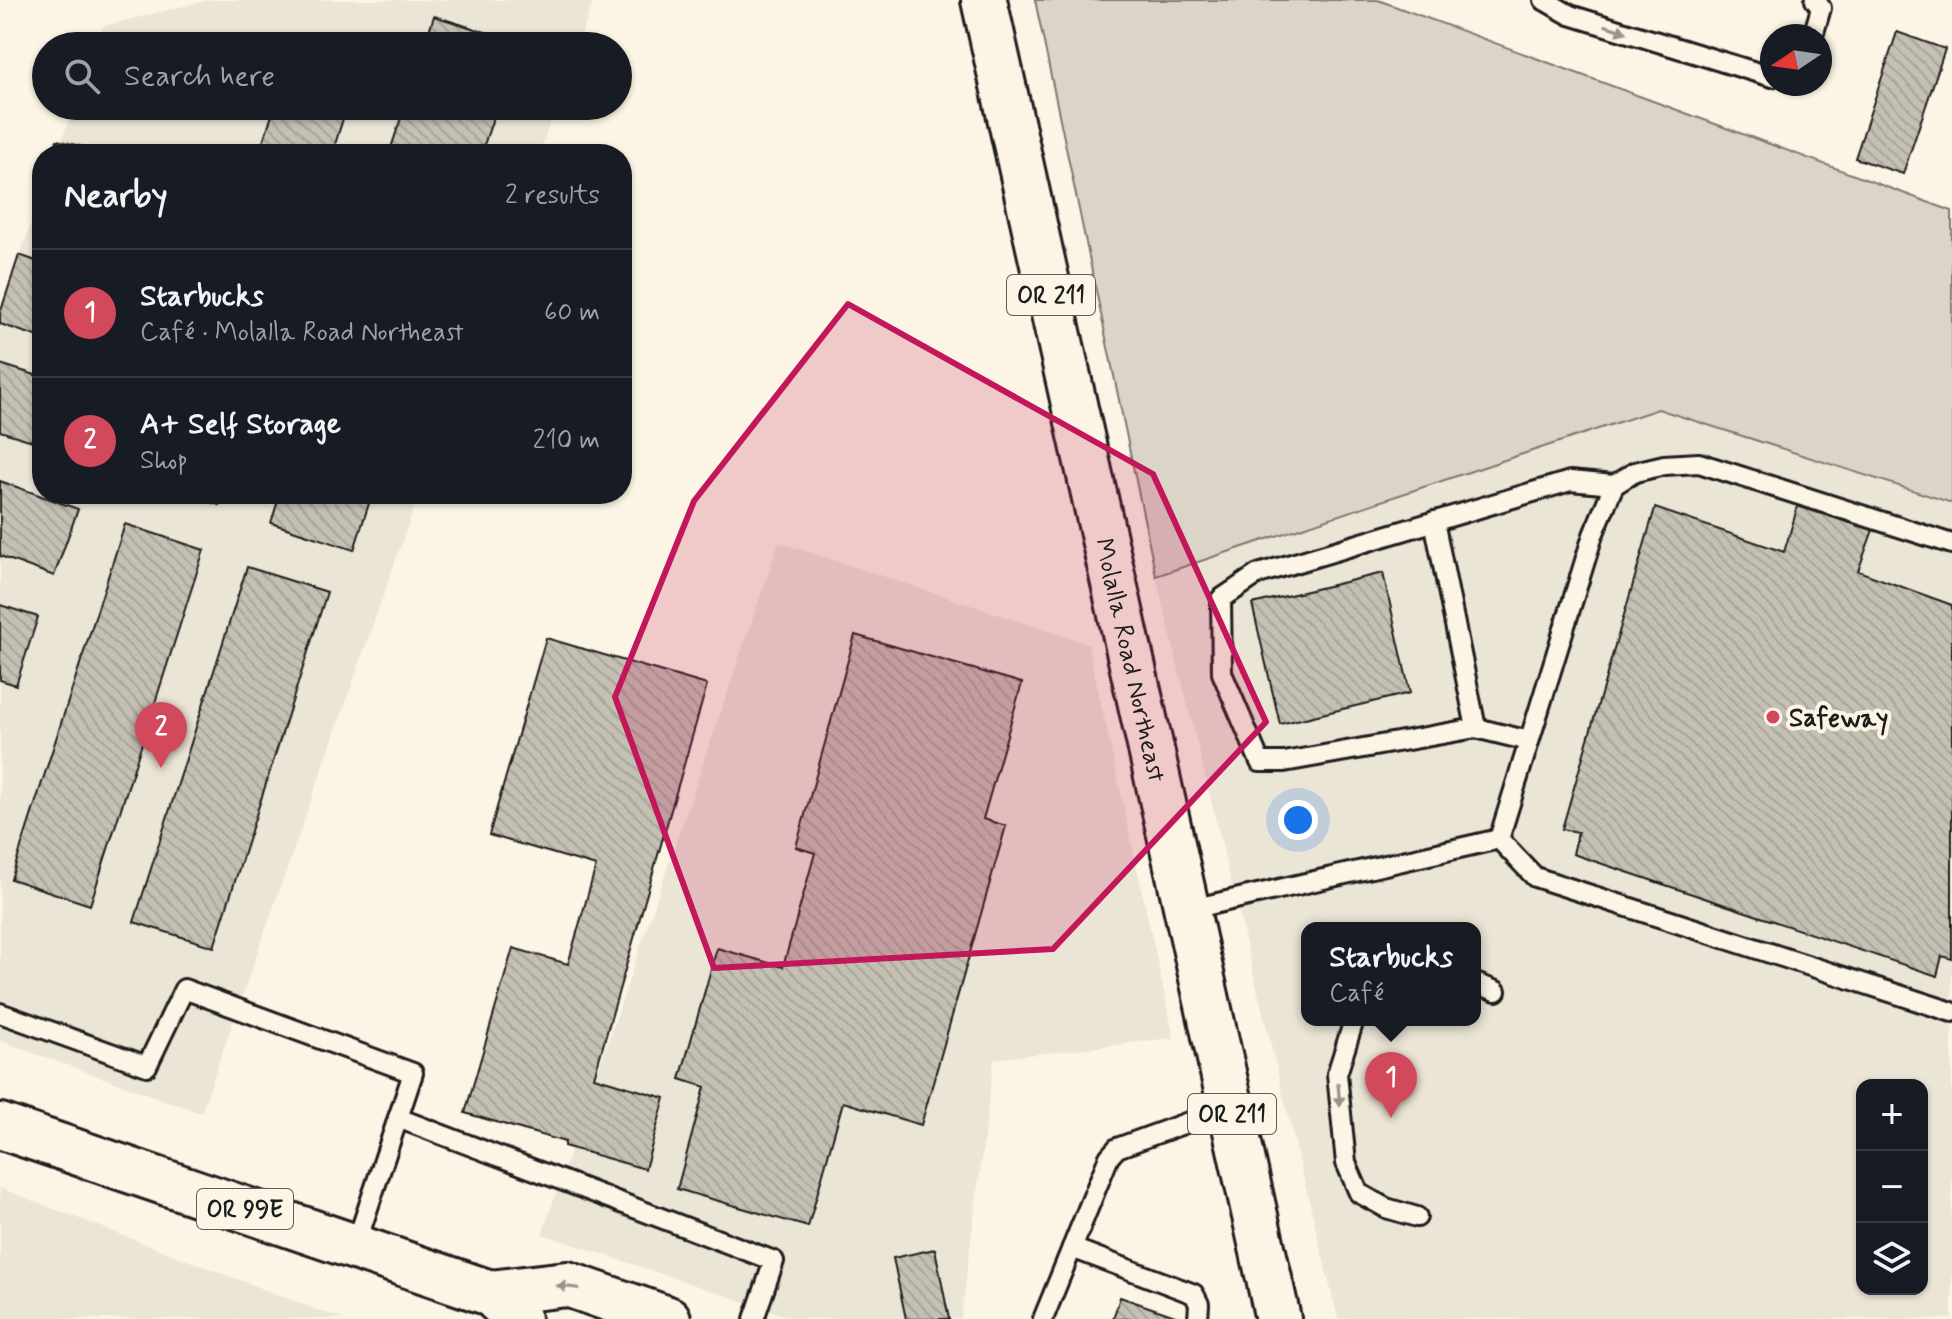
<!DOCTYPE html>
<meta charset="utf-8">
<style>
body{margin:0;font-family:Mynerve,sans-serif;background:#242831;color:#f1f3f6}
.controls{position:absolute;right:24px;bottom:24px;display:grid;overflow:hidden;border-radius:16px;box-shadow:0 2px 6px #0004}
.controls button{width:72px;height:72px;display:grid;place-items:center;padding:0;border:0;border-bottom:2px solid #363941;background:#171b24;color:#f1f3f6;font:40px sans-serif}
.compass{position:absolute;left:1760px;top:24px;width:72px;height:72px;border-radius:50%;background:#171b24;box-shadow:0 2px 6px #0004;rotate:257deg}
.you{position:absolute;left:1298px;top:820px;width:28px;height:28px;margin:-20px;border:6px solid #fff;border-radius:50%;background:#1a73e8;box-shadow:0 0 0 12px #1a73e833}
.badge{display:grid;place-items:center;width:52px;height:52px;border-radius:50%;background:#d1495b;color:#fff;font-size:26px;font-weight:700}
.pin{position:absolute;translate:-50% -66px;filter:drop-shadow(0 2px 4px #0008)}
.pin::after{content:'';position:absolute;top:42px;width:28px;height:24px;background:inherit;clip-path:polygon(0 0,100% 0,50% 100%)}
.popup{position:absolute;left:1301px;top:922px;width:180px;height:104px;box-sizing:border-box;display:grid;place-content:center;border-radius:16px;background:#171b24;filter:drop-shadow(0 2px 6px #0005);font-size:26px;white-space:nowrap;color:#9ea1a6}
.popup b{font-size:30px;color:#f1f3f6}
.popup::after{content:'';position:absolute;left:50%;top:100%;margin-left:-16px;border:16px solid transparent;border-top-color:#171b24}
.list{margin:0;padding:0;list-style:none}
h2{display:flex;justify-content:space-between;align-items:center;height:104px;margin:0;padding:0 32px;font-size:34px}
h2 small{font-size:26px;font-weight:400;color:#9ea1a6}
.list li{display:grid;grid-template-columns:52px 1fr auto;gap:24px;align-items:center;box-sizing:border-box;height:128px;padding:0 32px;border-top:2px solid #363941}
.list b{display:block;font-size:30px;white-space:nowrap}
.list p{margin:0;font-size:26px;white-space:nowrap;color:#9ea1a6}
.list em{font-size:26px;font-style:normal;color:#9ea1a6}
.icon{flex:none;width:44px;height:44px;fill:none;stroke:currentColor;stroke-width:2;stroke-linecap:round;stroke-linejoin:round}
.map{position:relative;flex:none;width:1952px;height:1319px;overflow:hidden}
.search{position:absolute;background:#171b24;box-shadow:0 2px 6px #0004;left:32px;top:32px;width:600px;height:88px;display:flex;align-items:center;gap:20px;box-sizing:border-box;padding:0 28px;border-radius:44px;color:#9ea1a6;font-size:30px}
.panel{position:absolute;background:#171b24;box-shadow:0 2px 6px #0004;left:32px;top:144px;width:600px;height:360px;border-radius:32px}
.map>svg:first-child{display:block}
.built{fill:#ebe5d6;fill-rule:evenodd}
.green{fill:#dbd5c8;stroke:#7c7872;stroke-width:2}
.building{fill:url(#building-back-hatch);stroke:#1c1c1c;stroke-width:2}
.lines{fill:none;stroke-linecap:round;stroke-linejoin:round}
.lane-casing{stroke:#1c1c1c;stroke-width:24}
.primary-casing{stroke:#1c1c1c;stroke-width:50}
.lane{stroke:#fcf5e5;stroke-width:18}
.primary{stroke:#fcf5e5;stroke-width:44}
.oneway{fill:#97938b}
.marked{fill:#c2185b;fill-opacity:0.2;stroke:#c2185b;stroke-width:6;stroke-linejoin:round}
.poi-dot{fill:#d1495b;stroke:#fcf5e5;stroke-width:3}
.labels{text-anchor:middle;stroke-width:8;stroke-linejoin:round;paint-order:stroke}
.shield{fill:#fcf5e5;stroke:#5f5d58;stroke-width:2}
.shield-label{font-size:24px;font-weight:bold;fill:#1c1c1c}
.street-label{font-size:26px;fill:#1c1c1c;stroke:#fcf5e5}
.poi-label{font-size:26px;font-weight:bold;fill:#1c1c1c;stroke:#fcf5e5;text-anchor:start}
</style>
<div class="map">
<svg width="1952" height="1319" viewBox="0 0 1952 1319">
<defs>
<pattern id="building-back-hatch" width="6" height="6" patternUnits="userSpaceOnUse" patternTransform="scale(2)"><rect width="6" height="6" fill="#c4c0b3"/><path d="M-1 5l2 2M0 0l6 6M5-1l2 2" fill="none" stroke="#a8a499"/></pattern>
</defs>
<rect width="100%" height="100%" fill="#fcf5e5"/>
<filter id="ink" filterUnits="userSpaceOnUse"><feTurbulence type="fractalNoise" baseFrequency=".0125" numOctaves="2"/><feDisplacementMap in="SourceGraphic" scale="16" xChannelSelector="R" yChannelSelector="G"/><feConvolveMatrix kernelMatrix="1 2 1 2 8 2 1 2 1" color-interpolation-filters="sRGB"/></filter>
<g filter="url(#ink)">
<!-- built -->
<g class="built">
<path d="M 209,0 L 594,0 L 577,46 L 96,46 L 103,26 Z"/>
<path d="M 74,106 L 556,106 L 539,154 L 57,154 Z"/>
<path d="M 42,194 L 42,494 L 419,494 L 201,1113 L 0,1041 L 0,309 Z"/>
<path d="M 1658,409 L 1952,503 L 1952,1319 L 1338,1319 L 1156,576 ZM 1307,928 L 1475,928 L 1475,1020 L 1307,1020 ZM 1862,1085 L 1922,1085 L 1922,1289 L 1862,1289 Z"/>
<path d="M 779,542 L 1088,644 L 1174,1038 L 994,1059 L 961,1319 L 796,1319 L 542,1234 Z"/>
<path d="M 0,1188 L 317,1310 L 344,1319 L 0,1319 Z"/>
</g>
<!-- green -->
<path class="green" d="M 1035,0 L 1378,0 L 1952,211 L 1952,503 L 1658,409 L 1156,576 Z"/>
<!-- building -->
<g class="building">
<path d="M 434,16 L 517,42 L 516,46 L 424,46 Z"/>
<path d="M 1897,32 L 1945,49 L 1903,174 L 1855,158 Z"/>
<path d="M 275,106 L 347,106 L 332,154 L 259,154 Z"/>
<path d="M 405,106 L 497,106 L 481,154 L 389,154 Z"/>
<path d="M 57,140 L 109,154 L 53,154 Z"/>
<path d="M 19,255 L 42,263 L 42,338 L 0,324 L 0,314 Z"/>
<path d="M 0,364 L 42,377 L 42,444 L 0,431 Z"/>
<path d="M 0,481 L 78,509 L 54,576 L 0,556 Z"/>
<path d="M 185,494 L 223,494 L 219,505 Z"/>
<path d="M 280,494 L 372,494 L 354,550 L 271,523 Z"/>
<path d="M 1798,506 L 1873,530 L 1858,571 L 1952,605 L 1952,959 L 1942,956 L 1937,976 L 1573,854 L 1578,832 L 1562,829 L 1655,508 L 1784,552 Z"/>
<path d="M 125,524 L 204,550 L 90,905 L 11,879 Z"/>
<path d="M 247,567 L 327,592 L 214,947 L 134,922 Z"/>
<path d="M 1383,573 L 1410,693 L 1280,724 L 1252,604 Z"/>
<path d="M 0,605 L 38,617 L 16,685 L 0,680 Z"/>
<path d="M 855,635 L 1022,683 L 983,819 L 1006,826 L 921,1125 L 843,1102 L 808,1227 L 677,1189 L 705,1087 L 680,1079 L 717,948 L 783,967 L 815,853 L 796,847 Z"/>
<path d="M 546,638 L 707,685 L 594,1077 L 665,1098 L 645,1169 L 564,1146 L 565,1142 L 465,1113 L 513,948 L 568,964 L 596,866 L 489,835 Z"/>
<path d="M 935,1249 L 949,1319 L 906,1319 L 893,1258 Z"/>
<path d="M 1120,1297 L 1178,1317 L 1178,1319 L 1113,1319 Z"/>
</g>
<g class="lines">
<!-- lane casing -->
<g class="lane-casing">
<g id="lane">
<path d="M 1544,0 L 1570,15 L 1772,77"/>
<path d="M 1813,36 L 1821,8 L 1815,0"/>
<path d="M 1434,521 L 1476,728"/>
<path d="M 1529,741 L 1476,728 L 1284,762 L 1260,762 L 1222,673 L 1221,599 L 1258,574 L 1570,481 L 1614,485"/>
<path d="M 1499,839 L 1593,535 L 1614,485 L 1635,472 L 1664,465 L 1699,463 L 1952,544"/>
<path d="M 1187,910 L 1499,839 L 1535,877 L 1952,1012"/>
<path d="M 1475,983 L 1496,991"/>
<path d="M 0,1013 L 147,1066 L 184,989 L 413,1073 L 355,1247"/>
<path d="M 1354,1020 L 1337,1074 L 1346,1163 L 1359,1193 L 1386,1208 L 1417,1217"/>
<path d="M 398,1118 L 774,1261 L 754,1319"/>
<path d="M 1072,1248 L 1194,1294 L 1199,1304 L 1198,1319"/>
<path d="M 1043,1319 L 1109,1157 L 1117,1148 L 1230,1107"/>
</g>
</g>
<!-- primary casing -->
<g class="primary-casing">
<g id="primary">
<path id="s1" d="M 984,0 L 1278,1319"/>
<path d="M 0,1126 L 490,1293 L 518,1319"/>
<path d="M 490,1293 L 567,1284 L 668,1319"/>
</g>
</g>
<!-- lane -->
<use href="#lane" class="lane"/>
<!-- primary -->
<use href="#primary" class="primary"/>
</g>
<!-- one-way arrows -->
<defs><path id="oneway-solid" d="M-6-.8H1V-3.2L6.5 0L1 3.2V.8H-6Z" transform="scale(2)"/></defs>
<g class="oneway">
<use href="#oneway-solid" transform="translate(1616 29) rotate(18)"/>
<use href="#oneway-solid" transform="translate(1339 1095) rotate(85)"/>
<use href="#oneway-solid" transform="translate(568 1287) rotate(-173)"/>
</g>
</g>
<!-- marked area -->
<path class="marked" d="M 848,304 L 1153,474 L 1266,722 L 1053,949 L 714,968 L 615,697 L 694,501 Z"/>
<!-- markers -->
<circle class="poi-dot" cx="1773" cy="717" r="8"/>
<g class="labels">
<!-- shield labels -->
<g class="shield">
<rect x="1007" y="275" width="88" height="40" rx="6"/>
<rect x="1188" y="1094" width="88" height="40" rx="6"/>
<rect x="197" y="1189" width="96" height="40" rx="6"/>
</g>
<g class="shield-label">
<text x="1051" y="303">OR 211</text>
<text x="1232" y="1122">OR 211</text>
<text x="245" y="1217">OR 99E</text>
</g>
<!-- street labels -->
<g class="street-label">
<text dy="9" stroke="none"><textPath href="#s1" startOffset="676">Molalla Road Northeast</textPath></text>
</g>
<!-- poi labels -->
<g class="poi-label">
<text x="1789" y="726">Safeway</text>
</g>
</g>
</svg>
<div class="controls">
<button>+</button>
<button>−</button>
<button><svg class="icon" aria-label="layers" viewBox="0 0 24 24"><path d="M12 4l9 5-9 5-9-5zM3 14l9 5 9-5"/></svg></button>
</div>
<svg class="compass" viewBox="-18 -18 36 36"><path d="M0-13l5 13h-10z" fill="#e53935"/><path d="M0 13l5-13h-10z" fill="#9ea1a6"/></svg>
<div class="you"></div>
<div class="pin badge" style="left:1391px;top:1118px">1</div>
<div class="popup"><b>Starbucks</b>Café</div>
<div class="pin badge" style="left:161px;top:768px">2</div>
<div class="search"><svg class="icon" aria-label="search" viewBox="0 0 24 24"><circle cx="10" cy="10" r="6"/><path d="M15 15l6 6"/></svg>Search here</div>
<section class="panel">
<h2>Nearby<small>2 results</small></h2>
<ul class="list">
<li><span class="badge">1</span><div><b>Starbucks</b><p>Café · Molalla Road Northeast</p></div><em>60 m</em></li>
<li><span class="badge">2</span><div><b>A+ Self Storage</b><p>Shop</p></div><em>210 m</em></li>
</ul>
</section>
</div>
